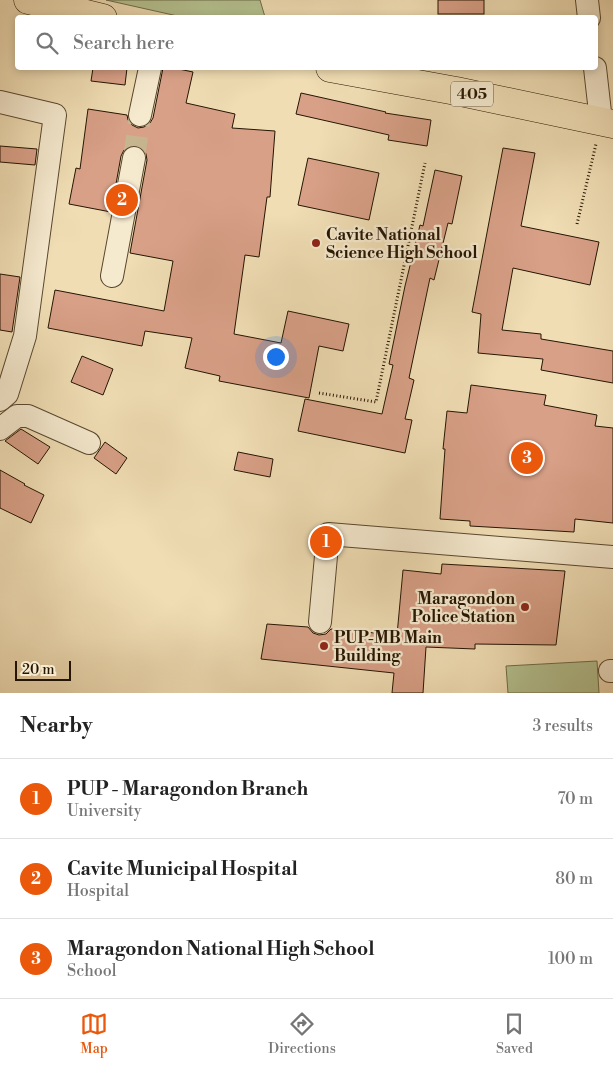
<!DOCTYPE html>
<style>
body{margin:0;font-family:"Libre Bodoni",serif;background:#f6f6f6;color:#222}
.scale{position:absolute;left:15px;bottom:12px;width:56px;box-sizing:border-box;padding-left:5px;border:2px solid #251502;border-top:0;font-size:14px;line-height:18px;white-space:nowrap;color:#251502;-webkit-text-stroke:4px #f5e9ce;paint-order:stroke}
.you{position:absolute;left:275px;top:356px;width:18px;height:18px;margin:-12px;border:4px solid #fff;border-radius:50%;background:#1a73e8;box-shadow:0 0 0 8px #1a73e833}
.badge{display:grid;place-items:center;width:32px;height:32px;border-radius:50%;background:#ea580c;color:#fff;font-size:16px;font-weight:700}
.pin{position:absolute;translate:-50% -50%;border:2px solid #fff;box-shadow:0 1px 5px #0006}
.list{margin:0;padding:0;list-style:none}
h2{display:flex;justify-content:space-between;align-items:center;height:65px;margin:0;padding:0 20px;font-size:21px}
h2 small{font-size:16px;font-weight:400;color:#767676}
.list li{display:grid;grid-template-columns:32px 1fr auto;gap:15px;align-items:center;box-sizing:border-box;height:80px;padding:0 20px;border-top:1px solid #e0e0e0}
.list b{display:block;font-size:19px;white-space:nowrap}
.list p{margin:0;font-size:16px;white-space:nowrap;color:#767676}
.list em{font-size:16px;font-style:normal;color:#767676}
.icon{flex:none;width:28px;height:28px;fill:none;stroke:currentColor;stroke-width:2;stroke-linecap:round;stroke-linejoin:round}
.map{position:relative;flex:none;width:613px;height:693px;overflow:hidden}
.search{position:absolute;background:#fff;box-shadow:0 2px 8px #0003;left:15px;right:15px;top:15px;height:55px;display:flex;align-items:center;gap:12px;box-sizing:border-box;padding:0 18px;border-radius:5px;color:#767676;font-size:19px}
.sheet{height:305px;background:#fff}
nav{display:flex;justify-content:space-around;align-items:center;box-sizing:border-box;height:70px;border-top:1px solid #e0e0e0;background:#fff;font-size:14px;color:#767676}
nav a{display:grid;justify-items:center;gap:2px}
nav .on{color:#ea580c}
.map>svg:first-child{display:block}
.green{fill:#b5c291;stroke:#6d6c4a}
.building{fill:#d8a087;stroke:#251502}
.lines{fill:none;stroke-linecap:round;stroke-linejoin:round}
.minor-tunnel{stroke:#c7b590;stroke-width:22;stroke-dasharray:22 11;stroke-linecap:butt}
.minor-casing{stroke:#58472e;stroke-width:24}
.major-casing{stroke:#251502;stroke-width:29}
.path{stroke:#251502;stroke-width:3;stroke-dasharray:1 2.5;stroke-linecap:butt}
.minor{stroke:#f5e9ce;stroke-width:22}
.major{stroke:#f0ddb4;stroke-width:28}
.poi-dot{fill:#8f2418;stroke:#f5e9ce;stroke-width:2}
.labels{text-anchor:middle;stroke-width:4.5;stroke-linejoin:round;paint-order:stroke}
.shield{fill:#f5e9ce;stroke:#63553f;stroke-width:1}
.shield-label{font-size:15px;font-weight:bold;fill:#251502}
.poi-label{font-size:16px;font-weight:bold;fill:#251502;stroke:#f5e9ce;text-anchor:start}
</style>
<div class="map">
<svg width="613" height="693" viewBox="0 0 613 693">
<rect width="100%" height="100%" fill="#f0ddb4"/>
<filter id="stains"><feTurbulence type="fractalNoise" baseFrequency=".004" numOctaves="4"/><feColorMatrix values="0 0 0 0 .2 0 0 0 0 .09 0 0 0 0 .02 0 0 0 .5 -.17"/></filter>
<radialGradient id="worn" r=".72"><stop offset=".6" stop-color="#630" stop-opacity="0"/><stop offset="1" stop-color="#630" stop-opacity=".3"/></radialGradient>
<!-- green -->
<g class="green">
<path d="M 106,0 L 260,0 L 265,17 L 182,17 Z"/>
<path d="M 597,661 L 599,693 L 508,693 L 506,666 Z"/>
</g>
<!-- building -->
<g class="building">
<rect x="438" y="0" width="46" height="14"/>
<path d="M 93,68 L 127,68 L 125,85 L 91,81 Z"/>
<path d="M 163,68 L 174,68 L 193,72 L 186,103 L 235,114 L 232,128 L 275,131 L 270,197 L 267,197 L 259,257 L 245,255 L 234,334 L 281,343 L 288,311 L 349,324 L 343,351 L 319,346 L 309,398 L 219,381 L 220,376 L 185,368 L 192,338 L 145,331 L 142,346 L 48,328 L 55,290 L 164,311 L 173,261 L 130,253 L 147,160 L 146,154 L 143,148 L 137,145 L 130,146 L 124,150 L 121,156 L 111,212 L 69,204 L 76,168 L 80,169 L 88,109 L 127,115 L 128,120 L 132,125 L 138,128 L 144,127 L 150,123 L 153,118 Z"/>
<path d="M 301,93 L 386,112 L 385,113 L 431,120 L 427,146 L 388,140 L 389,135 L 296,114 Z"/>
<path d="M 0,146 L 37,149 L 35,165 L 0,162 Z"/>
<path d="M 503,148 L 535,153 L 521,226 L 599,242 L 590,285 L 513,268 L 502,330 L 541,334 L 541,339 L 613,351 L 613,383 L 541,370 L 543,359 L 478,353 L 481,314 L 472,312 Z"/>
<path d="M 308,158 L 379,173 L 369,220 L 298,205 Z"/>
<path d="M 435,170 L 462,176 L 452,224 L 448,223 L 434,280 L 430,278 L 409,378 L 414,380 L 405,419 L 412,420 L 405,453 L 298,431 L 305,399 L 382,414 L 393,365 L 389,364 L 405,286 L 420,225 L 423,226 Z"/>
<path d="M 0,274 L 20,277 L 12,332 L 0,330 Z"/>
<path d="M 82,356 L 113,369 L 103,395 L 71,382 Z"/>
<path d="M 471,385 L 546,395 L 544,405 L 597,415 L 595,426 L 613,428 L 613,523 L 575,519 L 574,532 L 470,526 L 470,521 L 440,519 L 445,449 L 443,449 L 447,411 L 467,413 Z"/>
<path d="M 21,429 L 50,447 L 38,464 L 5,441 Z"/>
<path d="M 105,442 L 127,458 L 116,474 L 94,458 Z"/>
<path d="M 238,452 L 273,459 L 270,477 L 234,470 Z"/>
<path d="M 0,470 L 25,484 L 24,485 L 44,495 L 31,523 L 0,508 Z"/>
<path d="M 442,564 L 565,571 L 556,645 L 475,644 L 475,649 L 426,647 L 423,693 L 392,693 L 394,673 L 261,659 L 267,624 L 308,627 L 313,633 L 319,635 L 326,634 L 331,629 L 397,635 L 403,570 L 441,574 Z"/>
</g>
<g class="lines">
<!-- minor-tunnel -->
<path class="minor-tunnel" d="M 134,158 L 140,115"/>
<!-- minor casing -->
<g class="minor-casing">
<g id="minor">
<path d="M 587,0 L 589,18"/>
<path d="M 595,68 L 601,121"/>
<path d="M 0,102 L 55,115 L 25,336 L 7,394 L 0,400"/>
<path d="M 140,115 L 150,68"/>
<path d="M 112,276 L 134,158"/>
<path d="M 0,429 L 17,416 L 28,416 L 89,443"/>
<path d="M 320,622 L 328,534 L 613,557"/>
<path d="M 610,671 L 613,671"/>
</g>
</g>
<!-- major casing -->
<g class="major-casing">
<g id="major">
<path d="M 28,0 L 103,18"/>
<path d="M 330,68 L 456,91 L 613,124"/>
</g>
</g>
<!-- path -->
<g class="path">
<path d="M 577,224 L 596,144"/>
<path d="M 319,393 L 376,402 L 425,163"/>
</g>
<!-- minor -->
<use href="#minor" class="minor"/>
<!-- major -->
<use href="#major" class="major"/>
</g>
<!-- markers -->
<g class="poi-dot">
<circle cx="316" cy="243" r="5"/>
<circle cx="525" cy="607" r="5"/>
<circle cx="324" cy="646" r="5"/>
</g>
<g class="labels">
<!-- shield labels -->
<rect class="shield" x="451" y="81.5" width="42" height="25" rx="4"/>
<g class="shield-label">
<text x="472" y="99">405</text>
</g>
<!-- poi labels -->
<g class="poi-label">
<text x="326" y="240">Cavite National<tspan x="326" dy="18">Science High School</tspan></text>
<text x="515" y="604" text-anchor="end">Maragondon<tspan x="515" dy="18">Police Station</tspan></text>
<text x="334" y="643">PUP-MB Main<tspan x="334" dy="18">Building</tspan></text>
</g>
</g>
<rect width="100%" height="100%" filter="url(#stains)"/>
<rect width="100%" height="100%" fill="url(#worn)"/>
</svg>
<div class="scale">20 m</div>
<div class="you"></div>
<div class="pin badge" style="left:326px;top:542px">1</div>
<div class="pin badge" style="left:122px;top:200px">2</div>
<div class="pin badge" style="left:527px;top:458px">3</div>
<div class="search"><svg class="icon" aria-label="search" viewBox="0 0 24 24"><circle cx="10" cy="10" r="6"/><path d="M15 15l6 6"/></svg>Search here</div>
</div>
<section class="sheet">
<h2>Nearby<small>3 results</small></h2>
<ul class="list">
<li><span class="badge">1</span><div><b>PUP - Maragondon Branch</b><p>University</p></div><em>70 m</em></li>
<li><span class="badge">2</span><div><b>Cavite Municipal Hospital</b><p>Hospital</p></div><em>80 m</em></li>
<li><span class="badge">3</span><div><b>Maragondon National High School</b><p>School</p></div><em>100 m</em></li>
</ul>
</section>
<nav>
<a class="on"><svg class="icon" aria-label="map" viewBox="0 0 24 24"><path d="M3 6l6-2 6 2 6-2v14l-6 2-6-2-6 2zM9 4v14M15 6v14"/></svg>Map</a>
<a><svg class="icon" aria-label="directions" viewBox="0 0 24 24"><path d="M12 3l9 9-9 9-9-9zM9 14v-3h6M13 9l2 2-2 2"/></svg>Directions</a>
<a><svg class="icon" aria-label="saved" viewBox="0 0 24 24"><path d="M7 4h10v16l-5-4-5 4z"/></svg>Saved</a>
</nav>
